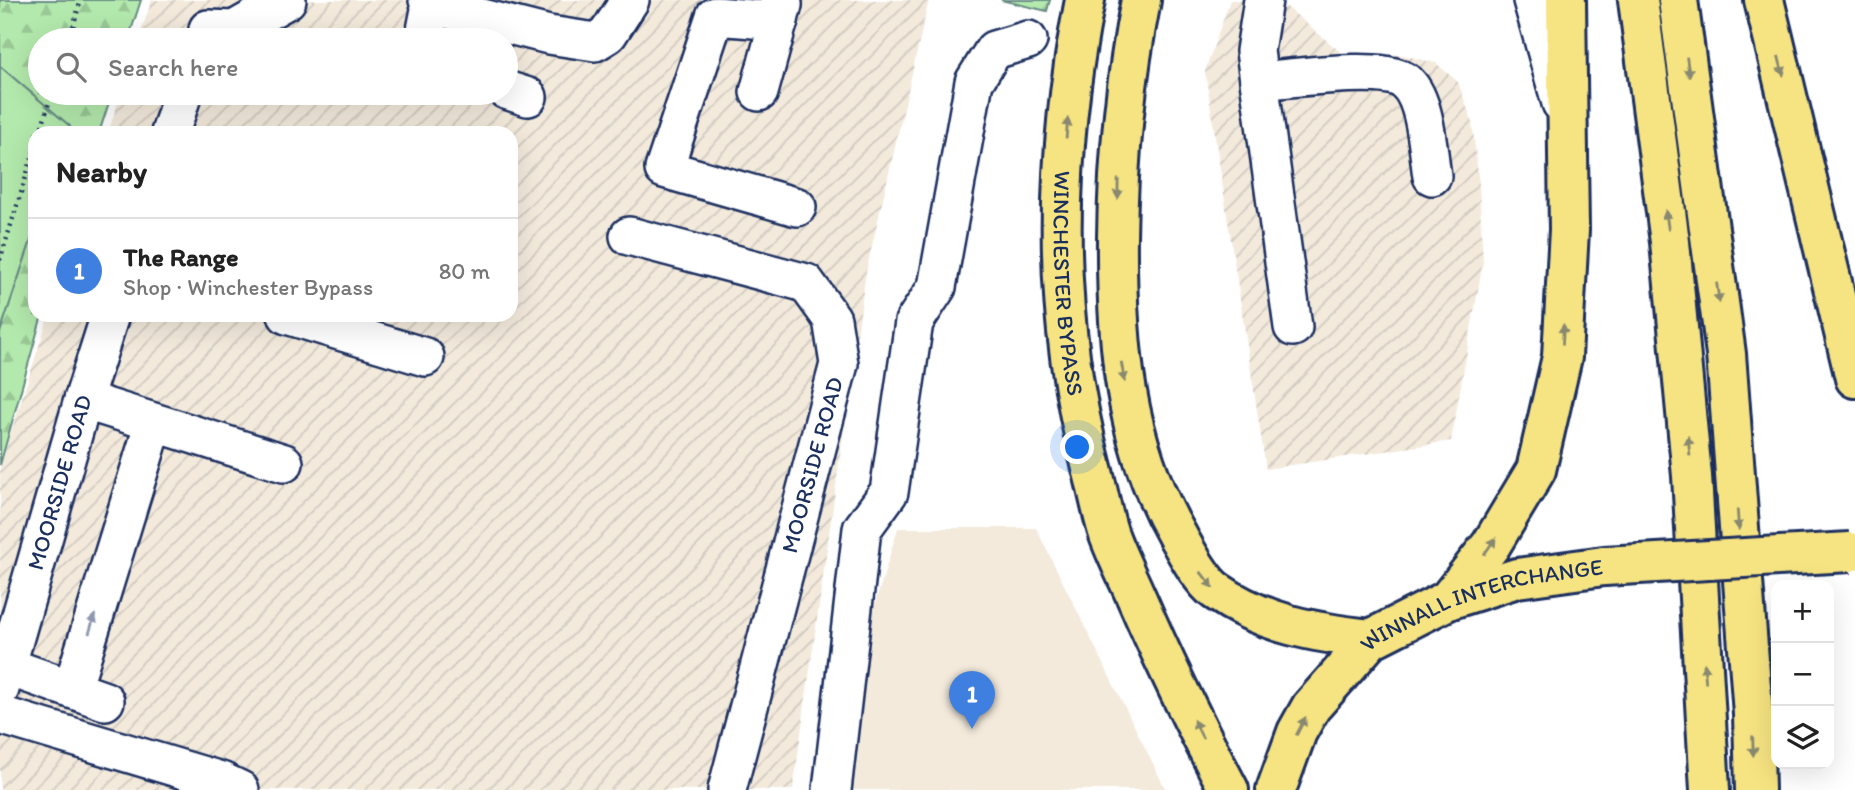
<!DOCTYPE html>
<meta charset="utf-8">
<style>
body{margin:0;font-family:Itim,sans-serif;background:#f6f6f6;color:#222}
.controls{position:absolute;right:21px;bottom:21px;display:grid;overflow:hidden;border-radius:14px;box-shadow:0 7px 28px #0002}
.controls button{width:63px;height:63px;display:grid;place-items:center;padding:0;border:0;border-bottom:2px solid #e0e0e0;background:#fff;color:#222;font:35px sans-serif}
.you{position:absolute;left:1078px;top:448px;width:24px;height:24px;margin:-18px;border:5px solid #fff;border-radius:50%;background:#1a73e8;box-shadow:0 0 0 10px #1a73e833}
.badge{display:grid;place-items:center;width:46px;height:46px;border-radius:50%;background:#1f6fb2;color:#fff;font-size:23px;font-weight:700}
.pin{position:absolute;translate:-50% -58px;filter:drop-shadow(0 2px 4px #0008)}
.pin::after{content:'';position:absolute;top:37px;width:24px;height:21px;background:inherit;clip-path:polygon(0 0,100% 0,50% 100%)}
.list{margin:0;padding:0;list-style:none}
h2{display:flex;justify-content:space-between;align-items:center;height:91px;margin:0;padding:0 28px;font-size:30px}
h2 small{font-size:23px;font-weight:400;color:#767676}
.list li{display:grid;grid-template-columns:46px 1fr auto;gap:21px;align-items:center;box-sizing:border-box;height:105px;padding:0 28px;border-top:2px solid #e0e0e0}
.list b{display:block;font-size:26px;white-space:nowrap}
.list p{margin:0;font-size:23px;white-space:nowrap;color:#767676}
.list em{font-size:23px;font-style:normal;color:#767676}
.icon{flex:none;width:38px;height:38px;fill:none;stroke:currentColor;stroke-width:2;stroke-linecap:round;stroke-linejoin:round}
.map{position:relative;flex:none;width:1855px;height:790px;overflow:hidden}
.search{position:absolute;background:#fff;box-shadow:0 7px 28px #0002;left:28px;top:28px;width:490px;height:77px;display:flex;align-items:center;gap:18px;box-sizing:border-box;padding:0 24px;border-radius:38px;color:#767676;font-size:26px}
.panel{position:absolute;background:#fff;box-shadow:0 7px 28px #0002;left:28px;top:126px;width:490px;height:196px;border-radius:21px}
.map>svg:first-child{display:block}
.built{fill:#f3eadc}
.industrial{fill:url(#industrial-furrows)}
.grass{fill:#b3e9ac;stroke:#678c85;stroke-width:2}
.forest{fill:url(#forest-firs);stroke:#678c85;stroke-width:2}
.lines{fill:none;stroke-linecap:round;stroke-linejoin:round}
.minor-casing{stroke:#1b2f5e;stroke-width:42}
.highway-casing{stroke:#1b2f5e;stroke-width:44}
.path{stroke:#1b2f5e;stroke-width:4.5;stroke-dasharray:2 5;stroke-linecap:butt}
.minor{stroke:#fff;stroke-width:37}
.highway{stroke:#f6e381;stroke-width:38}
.highway-bridge-casing{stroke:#1b2f5e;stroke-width:44;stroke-linecap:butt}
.highway-bridge{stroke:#f6e381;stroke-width:38}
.oneway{fill:#888970}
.oneway2{fill:#8d97ae}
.labels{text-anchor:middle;stroke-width:5;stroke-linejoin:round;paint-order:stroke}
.street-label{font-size:23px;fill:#1b2f5e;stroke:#fff}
</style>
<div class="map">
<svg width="1855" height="790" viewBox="0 0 1855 790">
<defs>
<pattern id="industrial-furrows" width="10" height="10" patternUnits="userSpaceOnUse" patternTransform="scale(1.75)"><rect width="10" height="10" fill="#f3eadc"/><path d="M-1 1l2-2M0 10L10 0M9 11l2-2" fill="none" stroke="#d0c9bf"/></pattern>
<pattern id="forest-firs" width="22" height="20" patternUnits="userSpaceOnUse" patternTransform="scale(1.75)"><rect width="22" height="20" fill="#b3e9ac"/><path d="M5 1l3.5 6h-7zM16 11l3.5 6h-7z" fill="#99c896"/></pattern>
</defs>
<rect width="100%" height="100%" fill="#fff"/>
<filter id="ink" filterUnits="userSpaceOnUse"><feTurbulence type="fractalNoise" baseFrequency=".0143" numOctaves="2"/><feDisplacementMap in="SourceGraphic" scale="14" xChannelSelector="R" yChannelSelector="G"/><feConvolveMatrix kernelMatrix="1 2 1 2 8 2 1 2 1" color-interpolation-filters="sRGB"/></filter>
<g filter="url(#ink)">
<!-- built -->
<path class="built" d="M 898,528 L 1036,528 L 1166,790 L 848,790 L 856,667 Z"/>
<!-- industrial -->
<g class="industrial">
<path d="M 152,0 L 929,0 L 866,272 L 793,790 L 0,790 L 0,466 L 49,315 L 511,315 L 511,133 L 108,133 L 121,93 L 506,93 L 506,40 L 138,40 Z"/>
<path d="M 1230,0 L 1264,0 L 1288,8 L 1344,55 L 1402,55 L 1436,63 L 1458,82 L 1472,121 L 1479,184 L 1483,262 L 1451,441 L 1266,469 L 1205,71 Z"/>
</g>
<!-- grass -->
<path class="grass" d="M 0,66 L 70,126 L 68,133 L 35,133 L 35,229 L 0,333 Z"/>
<!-- forest -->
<g class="forest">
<path d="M 0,0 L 141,0 L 128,40 L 40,40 L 40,93 L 112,93 L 99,133 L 68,133 L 70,126 L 0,66 Z"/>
<path d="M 1001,0 L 1050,0 L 1047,11 Z"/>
<path d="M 35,229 L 35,315 L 42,315 L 0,465 L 0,333 Z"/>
</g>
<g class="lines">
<!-- minor casing -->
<g class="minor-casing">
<g id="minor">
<path d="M 1263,0 L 1255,51 L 1293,327"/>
<path d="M 1532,0 L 1561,103"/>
<path d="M 431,5 L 549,35 L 595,42 L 608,34 L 630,0"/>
<path d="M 779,21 L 715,16 L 664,169 L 797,207"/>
<path d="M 208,29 L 234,30 L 287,0"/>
<path d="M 424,40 L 431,5 L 428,0"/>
<path d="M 1259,81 C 1288,79 1387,64 1407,83 C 1426,101 1428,151 1432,176"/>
<path d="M 506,90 L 528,97"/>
<path d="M 759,92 L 783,5 L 779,1"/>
<path d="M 170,133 L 183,93"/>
<path d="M 629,236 L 806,283 L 832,319 L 839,364 L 727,790"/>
<path d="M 287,315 L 425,357"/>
<path d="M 83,400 L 284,463"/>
<path d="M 6,666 L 105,701"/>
<path id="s1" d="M 0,689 L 83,400 L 110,315"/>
<path d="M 72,689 L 154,423"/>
<path d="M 0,715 L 221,781 L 240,790"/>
<path d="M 832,790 L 862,529 L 889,492 L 914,322 L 937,287 L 974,82 L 994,50 L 1028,40"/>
</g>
</g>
<!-- highway casing -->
<g class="highway-casing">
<g id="highway">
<path id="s2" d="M 1085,0 C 1054,157 1051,313 1092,468 C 1098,490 1102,514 1109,535 C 1117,557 1128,578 1137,599 C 1165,664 1196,727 1229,790"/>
<path d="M 1141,0 C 1125,81 1118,155 1117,237 C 1116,342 1124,442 1177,535 C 1186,551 1201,580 1216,591 C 1263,624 1316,633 1371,639"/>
<path d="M 1638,0 L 1670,242 L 1692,476 L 1710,790"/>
<path d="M 1678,0 L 1726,354 L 1753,714 L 1755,790"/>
<path d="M 1764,0 L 1855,378"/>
<path d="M 1448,600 L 1491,545 L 1536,470 L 1562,357 L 1569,230 L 1566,0"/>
<path id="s3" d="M 1276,790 L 1297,732 L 1311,707 L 1371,639 L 1448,600 L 1517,578 L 1604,566"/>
</g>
</g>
<!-- path -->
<g class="path">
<path d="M 69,40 L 81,0"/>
<path d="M 40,133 L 52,93"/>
<path d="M 0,260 L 35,148"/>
</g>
<!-- minor -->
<use href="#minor" class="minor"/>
<!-- highway -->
<use href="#highway" class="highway"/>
<!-- highway-bridge casing -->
<g class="highway-bridge-casing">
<path id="highway-bridge" d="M 1604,566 L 1850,552"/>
</g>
<!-- highway-bridge -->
<use href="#highway-bridge" class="highway-bridge"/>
</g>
<!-- one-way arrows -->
<defs><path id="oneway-solid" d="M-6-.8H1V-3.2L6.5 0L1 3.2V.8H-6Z" transform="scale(1.75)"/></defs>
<g class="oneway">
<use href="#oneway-solid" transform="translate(1781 66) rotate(76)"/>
<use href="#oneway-solid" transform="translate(1688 67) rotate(82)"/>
<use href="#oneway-solid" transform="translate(1067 128) rotate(-85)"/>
<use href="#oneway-solid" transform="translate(1118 189) rotate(91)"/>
<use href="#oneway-solid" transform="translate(1667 220) rotate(-98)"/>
<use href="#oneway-solid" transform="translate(1718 293) rotate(82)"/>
<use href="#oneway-solid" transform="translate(1563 334) rotate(-87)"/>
<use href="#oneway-solid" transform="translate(1123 372) rotate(80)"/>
<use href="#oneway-solid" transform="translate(1689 446) rotate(-95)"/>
<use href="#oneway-solid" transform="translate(1738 520) rotate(86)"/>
<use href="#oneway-solid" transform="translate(1490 546) rotate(-55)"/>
<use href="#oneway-solid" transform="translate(1207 580) rotate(52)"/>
<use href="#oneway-solid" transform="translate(1705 673) rotate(-94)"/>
<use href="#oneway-solid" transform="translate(1301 726) rotate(-63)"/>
<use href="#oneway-solid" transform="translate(1198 729) rotate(-117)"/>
<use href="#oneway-solid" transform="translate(1753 746) rotate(88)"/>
</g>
<use class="oneway2" href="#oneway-solid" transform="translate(92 624) rotate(-73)"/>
</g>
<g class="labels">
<!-- street labels -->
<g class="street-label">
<text dy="8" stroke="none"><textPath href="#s2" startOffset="285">WINCHESTER BYPASS</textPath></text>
<text transform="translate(812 465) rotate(-75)" y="8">MOORSIDE ROAD</text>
<text dy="8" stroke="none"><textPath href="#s1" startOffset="215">MOORSIDE ROAD</textPath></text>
<text dy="8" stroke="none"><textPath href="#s3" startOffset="298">WINNALL INTERCHANGE</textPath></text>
</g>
</g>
</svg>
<div class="controls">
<button>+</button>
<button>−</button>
<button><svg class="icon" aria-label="layers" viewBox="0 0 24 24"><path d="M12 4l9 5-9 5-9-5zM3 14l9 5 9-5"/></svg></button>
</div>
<div class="you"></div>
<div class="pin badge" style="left:972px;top:729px;background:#3f7fe0">1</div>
<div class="search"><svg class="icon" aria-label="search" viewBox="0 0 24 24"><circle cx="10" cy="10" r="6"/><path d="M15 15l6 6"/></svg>Search here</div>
<section class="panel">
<h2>Nearby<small></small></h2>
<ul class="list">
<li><span class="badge" style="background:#3f7fe0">1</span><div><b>The Range</b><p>Shop · Winchester Bypass</p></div><em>80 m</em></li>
</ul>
</section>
</div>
